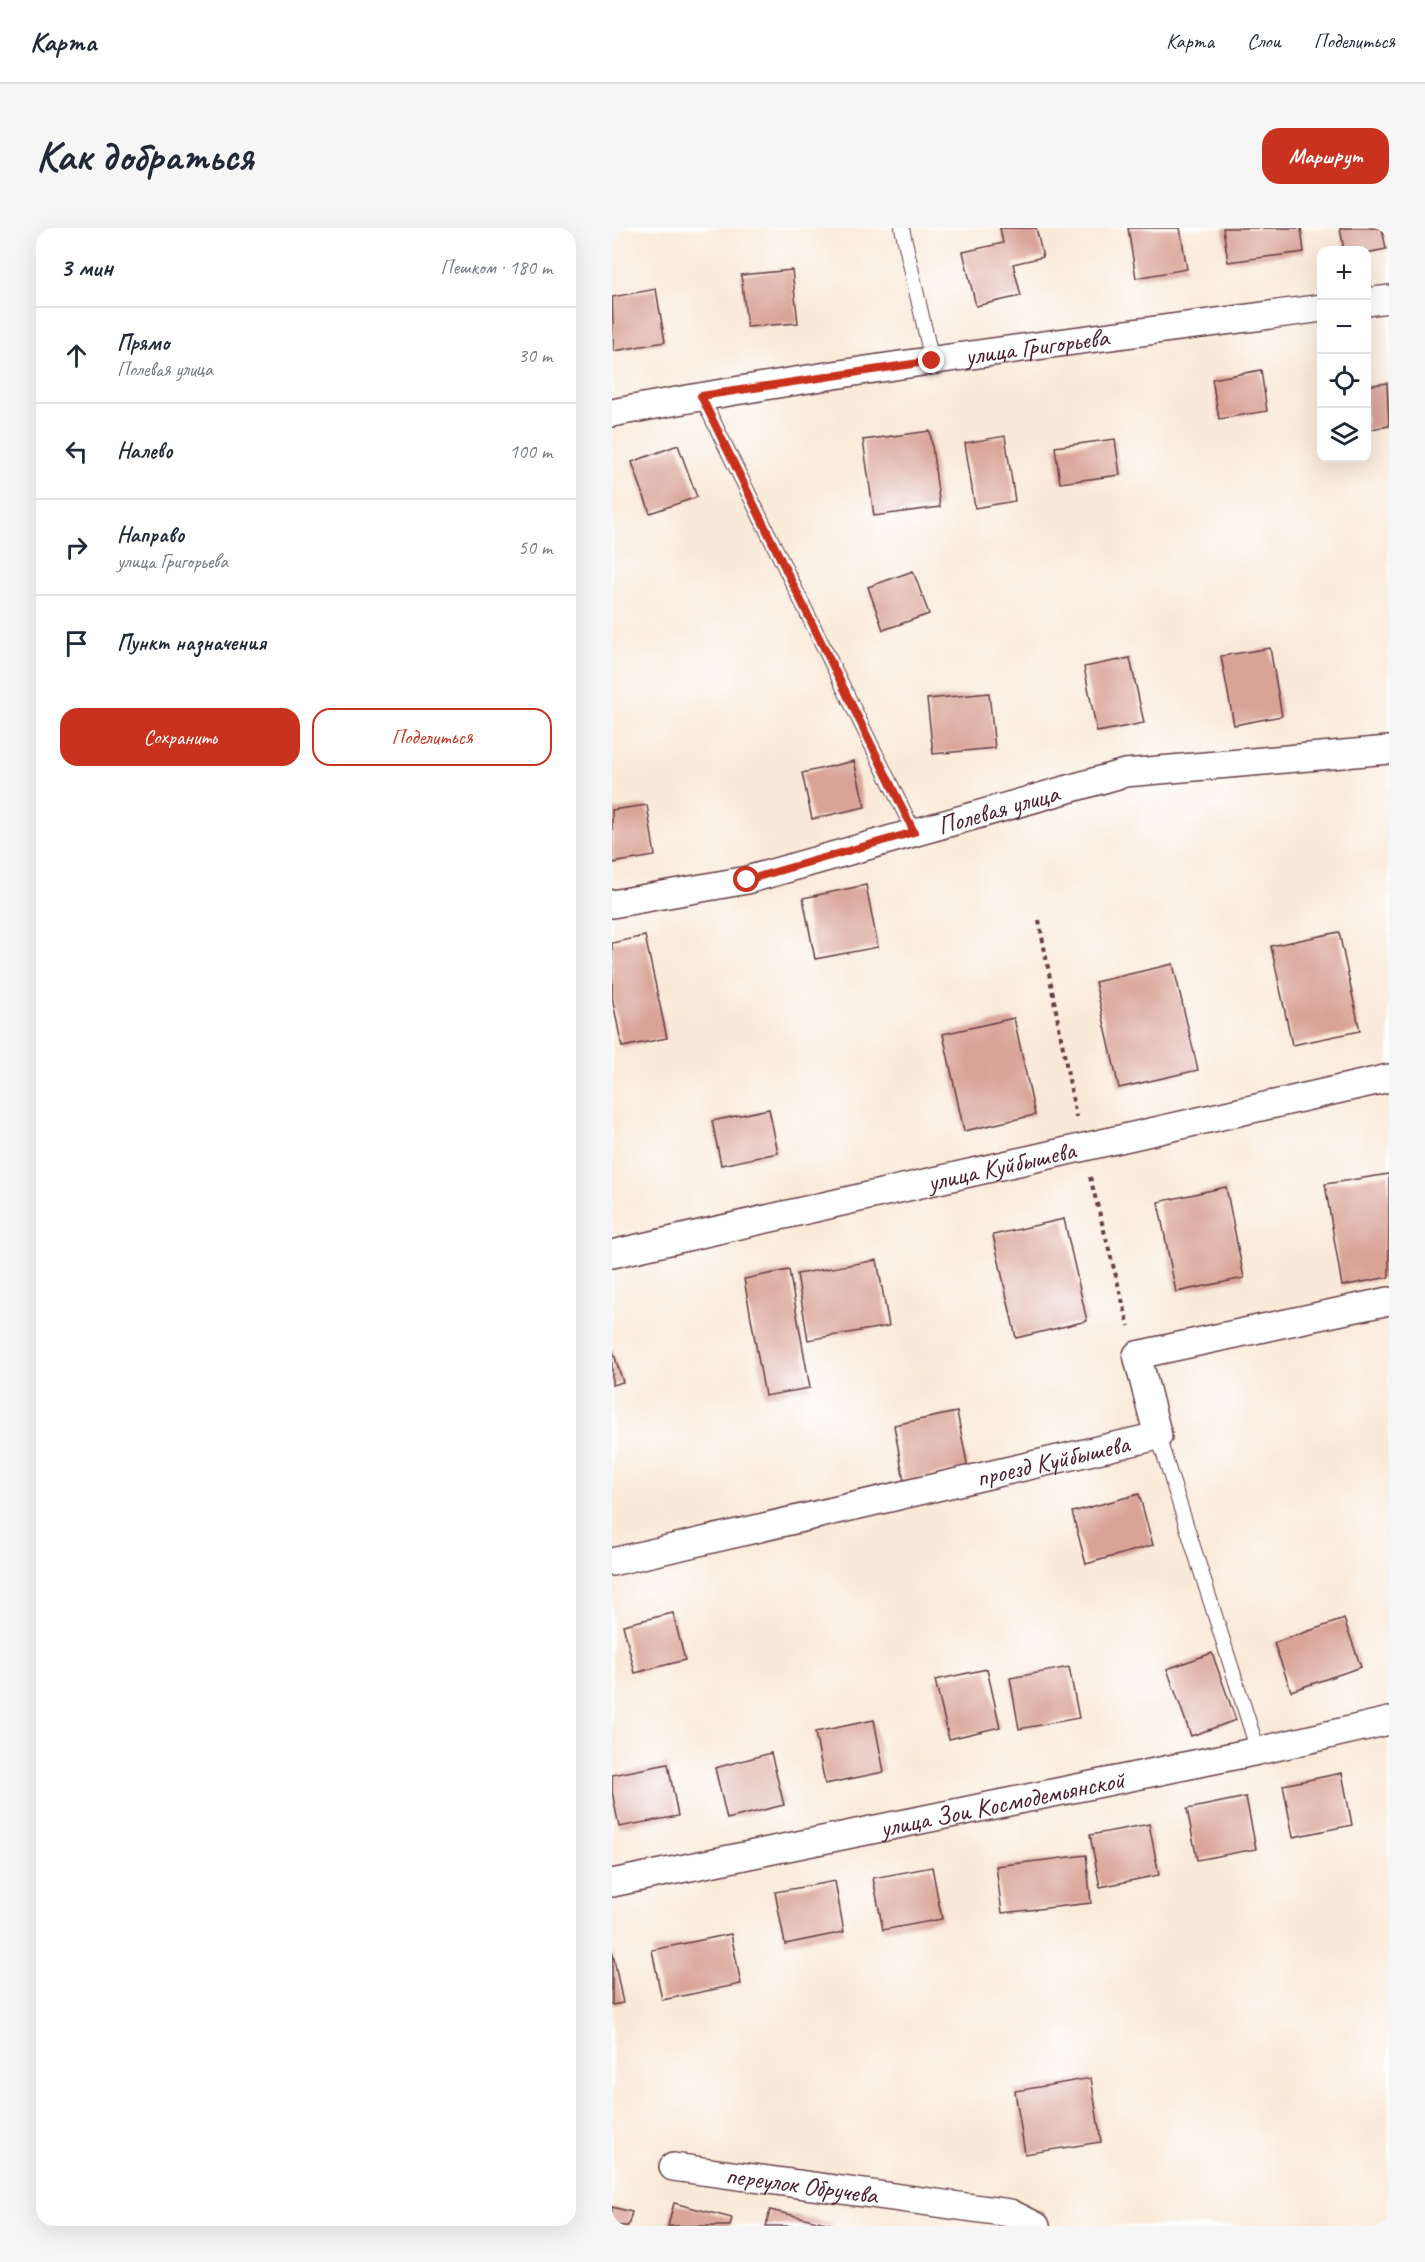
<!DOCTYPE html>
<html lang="ru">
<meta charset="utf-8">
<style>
body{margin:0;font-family:Caveat,sans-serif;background:#f6f6f7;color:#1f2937}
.controls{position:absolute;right:18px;top:18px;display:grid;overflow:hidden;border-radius:12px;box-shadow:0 6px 24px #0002}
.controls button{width:54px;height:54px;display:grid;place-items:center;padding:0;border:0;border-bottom:2px solid #e0e1e3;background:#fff;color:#1f2937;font:30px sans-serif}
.stop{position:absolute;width:18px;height:18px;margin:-14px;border:4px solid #c8321e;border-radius:50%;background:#fff}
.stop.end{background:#c8321e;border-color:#fff;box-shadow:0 2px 6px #0008}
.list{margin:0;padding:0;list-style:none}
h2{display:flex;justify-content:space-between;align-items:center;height:78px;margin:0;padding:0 24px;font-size:26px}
h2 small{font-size:20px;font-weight:400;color:#747a83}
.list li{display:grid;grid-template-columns:39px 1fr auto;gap:18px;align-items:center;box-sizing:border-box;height:96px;padding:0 24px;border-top:2px solid #e0e1e3}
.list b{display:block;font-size:22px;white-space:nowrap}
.list p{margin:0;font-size:20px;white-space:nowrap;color:#747a83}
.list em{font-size:20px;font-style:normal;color:#747a83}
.actions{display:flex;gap:12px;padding:18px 24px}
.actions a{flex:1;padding:14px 0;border:2px solid #c8321e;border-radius:18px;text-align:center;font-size:21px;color:#c8321e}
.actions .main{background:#c8321e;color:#fff}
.icon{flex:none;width:33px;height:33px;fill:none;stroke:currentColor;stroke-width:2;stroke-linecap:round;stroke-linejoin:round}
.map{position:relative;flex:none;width:777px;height:1998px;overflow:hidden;border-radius:18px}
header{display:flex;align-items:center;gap:36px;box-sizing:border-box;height:84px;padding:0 30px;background:#fff;border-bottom:2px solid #e0e1e3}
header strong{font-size:28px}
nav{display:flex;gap:33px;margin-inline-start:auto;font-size:21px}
.intro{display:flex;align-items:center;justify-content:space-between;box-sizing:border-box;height:144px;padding:0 36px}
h1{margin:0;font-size:42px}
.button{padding:15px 27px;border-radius:18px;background:#c8321e;color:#fff;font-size:21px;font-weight:700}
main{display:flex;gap:36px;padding:0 36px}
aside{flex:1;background:#fff;border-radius:18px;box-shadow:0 6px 24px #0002}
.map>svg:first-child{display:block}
.building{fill:#d9a396}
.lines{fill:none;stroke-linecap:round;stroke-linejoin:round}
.service-casing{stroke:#643d45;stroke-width:16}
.minor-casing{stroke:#643d45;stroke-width:30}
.path{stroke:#643d45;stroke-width:4;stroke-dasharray:4.5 4.5;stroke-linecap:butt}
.service{stroke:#fff;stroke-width:14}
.minor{stroke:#fff;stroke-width:27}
.route{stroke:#c8321e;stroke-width:8}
.labels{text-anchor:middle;stroke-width:6;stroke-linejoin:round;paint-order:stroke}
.street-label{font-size:26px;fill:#4a1f2b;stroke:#fff}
</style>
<header>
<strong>Карта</strong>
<nav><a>Карта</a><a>Слои</a><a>Поделиться</a></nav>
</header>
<div class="intro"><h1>Как добраться</h1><a class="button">Маршрут</a></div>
<main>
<aside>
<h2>3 мин<small>Пешком · 180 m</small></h2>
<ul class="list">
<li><svg class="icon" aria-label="ahead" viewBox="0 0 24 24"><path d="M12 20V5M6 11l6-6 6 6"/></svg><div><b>Прямо</b><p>Полевая улица</p></div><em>30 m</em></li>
<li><svg class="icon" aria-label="left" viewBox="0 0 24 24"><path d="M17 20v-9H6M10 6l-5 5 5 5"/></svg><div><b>Налево</b></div><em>100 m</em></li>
<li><svg class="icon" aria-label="right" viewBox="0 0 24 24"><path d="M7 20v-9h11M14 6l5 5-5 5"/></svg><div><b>Направо</b><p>улица Григорьева</p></div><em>50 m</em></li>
<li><svg class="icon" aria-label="arrive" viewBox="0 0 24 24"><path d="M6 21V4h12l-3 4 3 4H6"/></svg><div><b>Пункт назначения</b></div></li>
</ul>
<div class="actions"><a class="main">Сохранить</a><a>Поделиться</a></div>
</aside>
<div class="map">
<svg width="777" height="1998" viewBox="0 0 777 1998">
<rect width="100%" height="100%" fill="#fff"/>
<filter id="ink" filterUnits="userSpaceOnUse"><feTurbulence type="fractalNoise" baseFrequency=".0167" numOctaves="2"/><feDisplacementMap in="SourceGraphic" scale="12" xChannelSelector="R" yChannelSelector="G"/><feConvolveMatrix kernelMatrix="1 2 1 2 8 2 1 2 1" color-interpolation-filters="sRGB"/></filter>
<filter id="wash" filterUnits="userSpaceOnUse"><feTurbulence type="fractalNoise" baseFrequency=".008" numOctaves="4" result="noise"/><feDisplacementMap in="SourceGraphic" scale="24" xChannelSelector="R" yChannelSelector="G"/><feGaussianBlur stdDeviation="1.35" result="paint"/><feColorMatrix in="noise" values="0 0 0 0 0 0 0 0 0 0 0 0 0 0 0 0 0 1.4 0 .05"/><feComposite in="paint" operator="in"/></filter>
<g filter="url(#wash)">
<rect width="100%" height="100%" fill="#f9e9d8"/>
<g id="blocks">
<!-- building -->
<g class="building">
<path d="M 388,0 L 424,0 L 431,29 L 401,36 L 409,68 L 364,78 L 351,24 L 391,15 Z"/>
<path d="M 516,0 L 568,0 L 575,41 L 524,50 Z"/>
<path d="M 611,0 L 689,0 L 692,24 L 616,34 Z"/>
<path d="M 728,0 L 770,0 L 774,21 L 754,25 L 754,22 L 732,22 Z"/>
<path d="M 180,42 L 186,95 L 135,99 L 129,47 Z"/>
<path d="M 44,61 L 53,114 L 2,123 L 0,69 Z"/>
<path d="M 649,142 L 655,183 L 607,191 L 600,151 Z"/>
<path d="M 775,155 L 777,198 L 754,202 L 754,158 Z"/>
<path d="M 318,203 L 328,279 L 262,288 L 251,212 Z"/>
<path d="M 393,208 L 403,273 L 363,280 L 353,215 Z"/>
<path d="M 503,211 L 508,247 L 448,255 L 443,219 Z"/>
<path d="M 66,217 L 85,269 L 38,285 L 20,234 Z"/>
<path d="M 301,343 L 317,386 L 271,402 L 256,359 Z"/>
<path d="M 658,420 L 670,488 L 622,497 L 609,428 Z"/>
<path d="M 518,430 L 532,495 L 485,504 L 472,439 Z"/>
<path d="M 377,465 L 383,520 L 321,526 L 315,471 Z"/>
<path d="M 242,533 L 253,579 L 200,591 L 190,545 Z"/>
<path d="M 35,577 L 43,628 L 0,635 L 0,582 Z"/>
<path d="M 254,657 L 266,719 L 203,731 L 191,670 Z"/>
<path d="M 727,704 L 748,803 L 680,817 L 659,718 Z"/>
<path d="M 33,708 L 55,810 L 10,819 L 0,769 L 0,715 Z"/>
<path d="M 561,736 L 586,842 L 507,860 L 483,754 Z"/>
<path d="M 402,790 L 423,887 L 352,903 L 331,806 Z"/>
<path d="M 157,881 L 166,925 L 109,937 L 100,893 Z"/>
<path d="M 777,946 L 777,1049 L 730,1058 L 713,956 Z"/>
<path d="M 614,959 L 632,1050 L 564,1064 L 546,974 Z"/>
<path d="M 452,991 L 475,1093 L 404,1110 L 381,1007 Z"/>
<path d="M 265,1032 L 277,1098 L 196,1112 L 185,1046 Z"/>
<path d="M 177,1042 L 198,1160 L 153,1168 L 132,1051 Z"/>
<path d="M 0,1120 L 11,1154 L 0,1157 Z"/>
<path d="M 345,1184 L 356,1240 L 292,1253 L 282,1197 Z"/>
<path d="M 527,1266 L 541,1317 L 474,1336 L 460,1284 Z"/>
<path d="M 61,1385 L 73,1432 L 23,1445 L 11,1397 Z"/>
<path d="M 732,1391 L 749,1439 L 679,1463 L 662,1415 Z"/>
<path d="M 600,1425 L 624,1492 L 579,1508 L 555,1441 Z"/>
<path d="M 457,1439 L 467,1490 L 407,1501 L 398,1450 Z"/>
<path d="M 375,1441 L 388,1499 L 337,1511 L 323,1452 Z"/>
<path d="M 262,1492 L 272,1544 L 213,1556 L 203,1504 Z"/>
<path d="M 159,1525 L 172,1577 L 115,1591 L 103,1540 Z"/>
<path d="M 56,1536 L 66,1588 L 7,1599 L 0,1564 L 0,1547 Z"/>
<path d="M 730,1545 L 740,1597 L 681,1609 L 671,1557 Z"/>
<path d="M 634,1569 L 644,1621 L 585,1632 L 575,1581 Z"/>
<path d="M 537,1596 L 547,1647 L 488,1659 L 478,1607 Z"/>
<path d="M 474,1627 L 479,1675 L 390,1685 L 384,1638 Z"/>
<path d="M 320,1639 L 330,1691 L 271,1702 L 261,1650 Z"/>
<path d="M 223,1653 L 232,1704 L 173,1716 L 163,1664 Z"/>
<path d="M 119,1706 L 129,1756 L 50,1772 L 40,1722 Z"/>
<path d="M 0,1722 L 11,1775 L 0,1777 Z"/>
<path d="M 479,1850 L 489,1914 L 413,1926 L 403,1863 Z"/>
<path d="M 62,1975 L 120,1990 L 118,1998 L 56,1998 Z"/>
<path d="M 0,1979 L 20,1984 L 16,1998 L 0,1998 Z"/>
<path d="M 158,1982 L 223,1997 L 223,1998 L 154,1998 Z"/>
</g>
</g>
</g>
<g filter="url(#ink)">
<use href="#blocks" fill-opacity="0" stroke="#643d45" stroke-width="1.5"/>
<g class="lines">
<!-- service casing -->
<g class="service-casing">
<g id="service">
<path d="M 290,0 L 320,133"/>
<path d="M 89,168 L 302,604"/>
<path d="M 546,1208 L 646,1523"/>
</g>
</g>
<!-- minor casing -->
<g class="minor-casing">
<g id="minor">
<path d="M 754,74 L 777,71"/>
<path id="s1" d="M 0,185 C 235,140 473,112 710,80"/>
<path id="s2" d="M 0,676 L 135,652 L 513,545 L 777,522"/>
<path id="s3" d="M 0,1026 L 777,850"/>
<path id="s4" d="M 0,1334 L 546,1208 L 525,1127 L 777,1073"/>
<path id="s5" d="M 0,1655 L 646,1523 L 777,1493"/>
<path id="s6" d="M 61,1939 L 398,1985 L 424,1998"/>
</g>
</g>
<!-- path -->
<g class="path">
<path d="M 427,692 L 464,889"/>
<path d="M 478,949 L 517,1098"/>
</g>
<!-- service -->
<use href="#service" class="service"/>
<!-- minor -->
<use href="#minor" class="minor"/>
</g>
</g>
<g class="lines" filter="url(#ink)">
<!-- route -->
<path class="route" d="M 135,652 L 302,604 L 89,168 L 320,133"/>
</g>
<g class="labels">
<!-- street labels -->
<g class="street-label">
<text dy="9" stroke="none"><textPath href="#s1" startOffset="430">улица Григорьева</textPath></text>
<text dy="9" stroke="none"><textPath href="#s2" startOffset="398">Полевая улица</textPath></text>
<text dy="9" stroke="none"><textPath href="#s3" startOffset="399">улица Куйбышева</textPath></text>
<text dy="9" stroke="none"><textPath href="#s4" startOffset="452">проезд Куйбышева</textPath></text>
<text dy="9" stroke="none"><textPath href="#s5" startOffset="398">улица Зои Космодемьянской</textPath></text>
<text dy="9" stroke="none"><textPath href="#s6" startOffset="130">переулок Обручева</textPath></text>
</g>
</g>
</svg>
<div class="controls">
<button>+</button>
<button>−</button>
<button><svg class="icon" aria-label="locate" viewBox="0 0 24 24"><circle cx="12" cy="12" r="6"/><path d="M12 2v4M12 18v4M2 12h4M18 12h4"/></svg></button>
<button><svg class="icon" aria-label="layers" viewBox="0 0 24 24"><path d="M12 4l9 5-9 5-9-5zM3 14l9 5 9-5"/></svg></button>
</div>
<div class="stop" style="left:135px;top:652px"></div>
<div class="stop end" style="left:320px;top:133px"></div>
</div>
</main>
